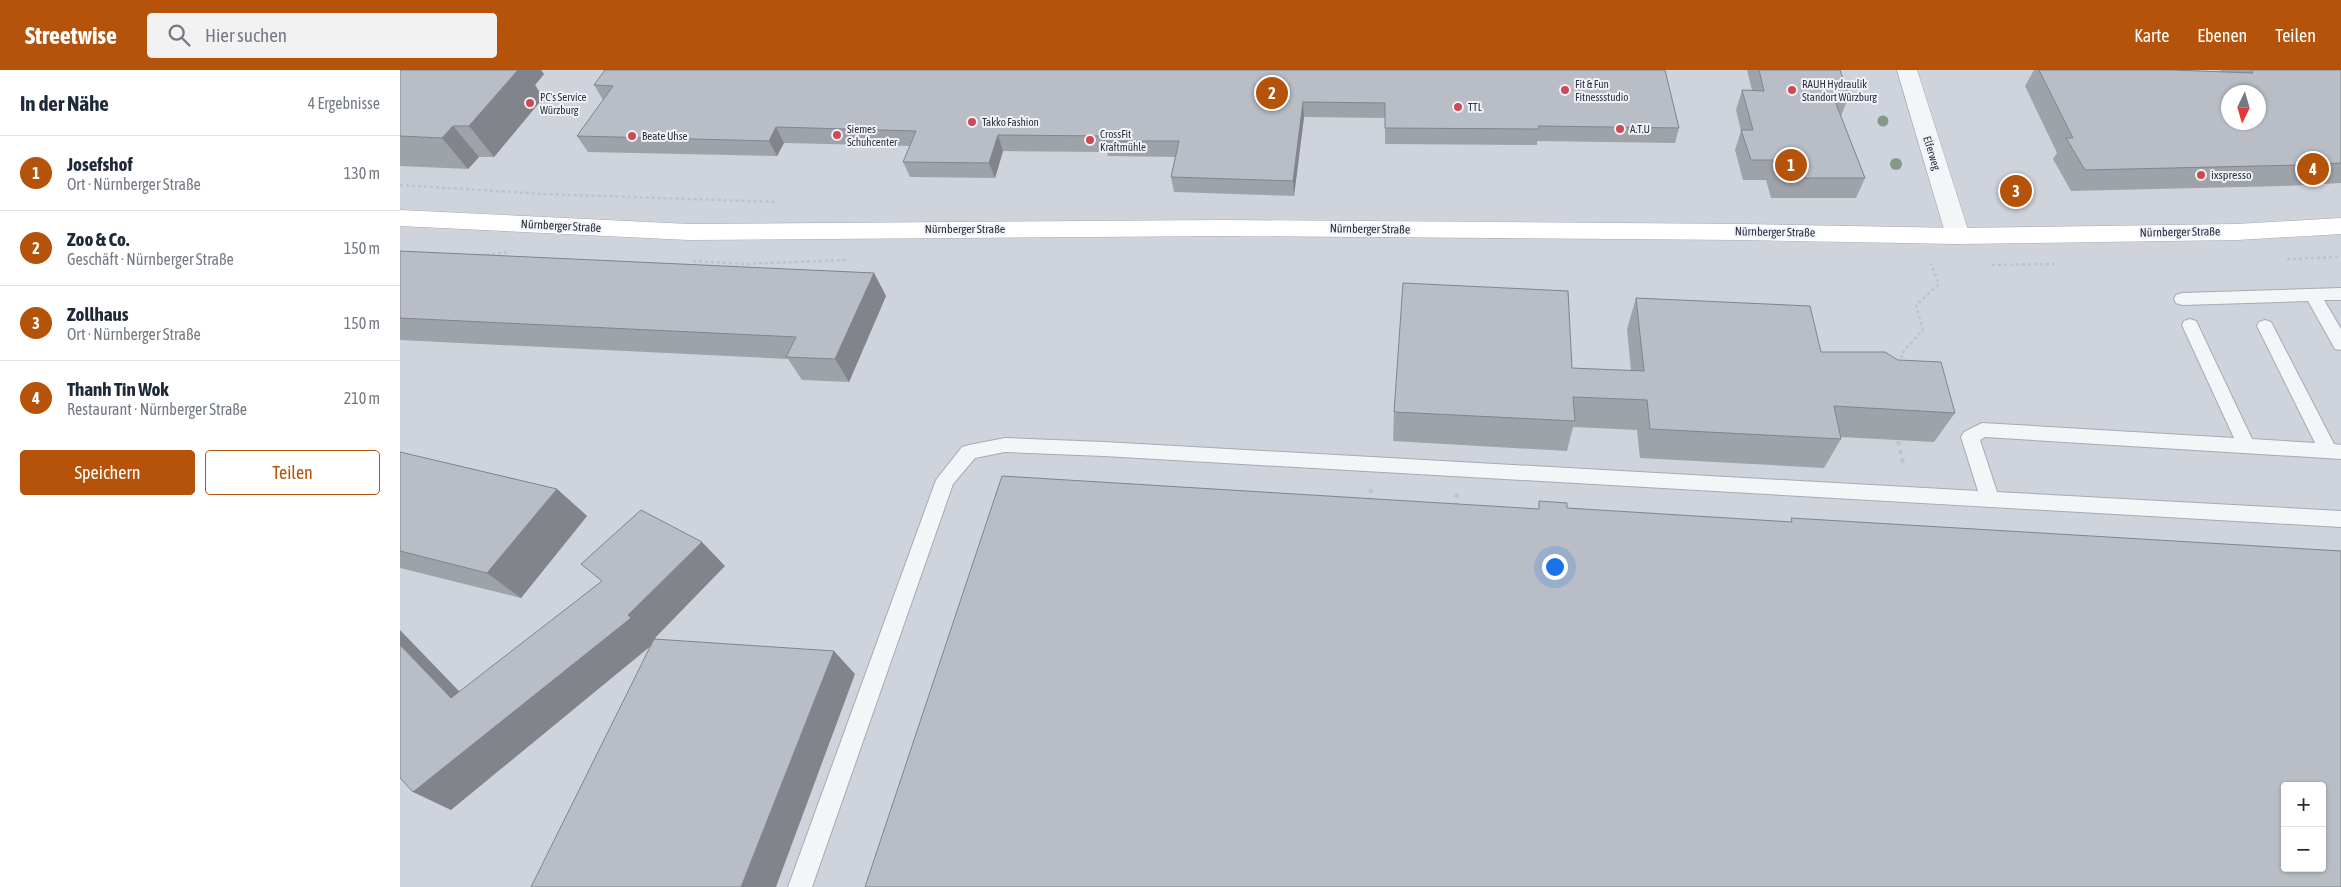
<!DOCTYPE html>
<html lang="de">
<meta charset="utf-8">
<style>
body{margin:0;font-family:"Asap Condensed",sans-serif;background:#f2f2f3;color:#1f2937}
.controls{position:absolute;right:15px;bottom:15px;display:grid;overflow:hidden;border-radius:5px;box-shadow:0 1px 4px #0004}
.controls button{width:45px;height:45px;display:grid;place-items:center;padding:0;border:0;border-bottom:1px solid #e0e1e3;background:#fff;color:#1f2937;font:25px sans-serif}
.compass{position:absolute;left:1821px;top:15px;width:45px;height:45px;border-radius:50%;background:#fff;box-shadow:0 1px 4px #0004;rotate:185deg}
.you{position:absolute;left:1154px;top:496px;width:18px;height:18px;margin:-12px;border:4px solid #fff;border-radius:50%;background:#1a73e8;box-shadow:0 0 0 8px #1a73e833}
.badge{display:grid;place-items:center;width:32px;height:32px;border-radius:50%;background:#b45309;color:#fff;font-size:16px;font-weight:700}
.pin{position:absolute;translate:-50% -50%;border:2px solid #fff;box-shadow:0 1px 5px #0006}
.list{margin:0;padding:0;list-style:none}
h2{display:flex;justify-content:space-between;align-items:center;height:65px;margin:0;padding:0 20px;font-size:21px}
h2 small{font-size:16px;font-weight:400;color:#747a83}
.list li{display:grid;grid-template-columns:32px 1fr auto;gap:15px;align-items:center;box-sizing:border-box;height:75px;padding:0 20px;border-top:1px solid #e0e1e3}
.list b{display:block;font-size:19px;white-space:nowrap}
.list p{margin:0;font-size:16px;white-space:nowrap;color:#747a83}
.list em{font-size:16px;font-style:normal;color:#747a83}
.actions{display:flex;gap:10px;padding:15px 20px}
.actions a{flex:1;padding:11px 0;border:1px solid #b45309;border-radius:5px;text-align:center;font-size:18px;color:#b45309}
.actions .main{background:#b45309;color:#fff}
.icon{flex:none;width:28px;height:28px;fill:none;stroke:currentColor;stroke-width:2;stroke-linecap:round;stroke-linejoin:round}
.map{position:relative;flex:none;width:1941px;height:817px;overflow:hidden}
header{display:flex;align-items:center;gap:30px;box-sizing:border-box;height:70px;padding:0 25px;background:#b45309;color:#fff}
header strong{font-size:24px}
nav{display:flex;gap:28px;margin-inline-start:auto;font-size:18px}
.search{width:350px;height:45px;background:#f2f2f3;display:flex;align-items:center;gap:12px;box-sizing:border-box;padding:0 18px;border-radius:5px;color:#747a83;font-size:19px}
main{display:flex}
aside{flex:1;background:#fff}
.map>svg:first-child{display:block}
.built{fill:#cfd3db;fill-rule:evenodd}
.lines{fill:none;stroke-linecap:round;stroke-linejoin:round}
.lane-casing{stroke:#a6abb3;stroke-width:2}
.street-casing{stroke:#a6abb3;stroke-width:1}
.secondary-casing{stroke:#a6abb3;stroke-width:1}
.path-far1{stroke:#bfc2c8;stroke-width:2.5;stroke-dasharray:3 3;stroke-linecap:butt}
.path{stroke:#bfc2c8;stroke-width:4;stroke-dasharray:4.5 4.5;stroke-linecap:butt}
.lane{fill:#f4f5f8;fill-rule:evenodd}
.street{fill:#f4f5f8;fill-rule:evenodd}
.secondary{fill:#fff;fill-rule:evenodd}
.tree{fill:#869988}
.wall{fill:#9ea3aa}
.shaded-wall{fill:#81848b}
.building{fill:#b8bdc6;stroke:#81848b;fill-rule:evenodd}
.poi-dot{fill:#ca4b56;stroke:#f1f3f7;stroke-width:2}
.labels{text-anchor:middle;stroke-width:4;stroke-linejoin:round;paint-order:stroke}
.far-poi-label{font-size:11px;fill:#2a3140;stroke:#f1f3f7;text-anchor:start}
.far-street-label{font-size:11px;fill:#2a3140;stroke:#f1f3f7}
.poi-label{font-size:12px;fill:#2a3140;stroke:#f1f3f7;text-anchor:start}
.street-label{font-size:12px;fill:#2a3140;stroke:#f1f3f7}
</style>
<header>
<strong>Streetwise</strong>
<div class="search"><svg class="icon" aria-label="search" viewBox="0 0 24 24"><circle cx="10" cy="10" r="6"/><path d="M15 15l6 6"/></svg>Hier suchen</div>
<nav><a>Karte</a><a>Ebenen</a><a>Teilen</a></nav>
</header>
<main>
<aside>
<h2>In der Nähe<small>4 Ergebnisse</small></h2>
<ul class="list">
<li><span class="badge">1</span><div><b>Josefshof</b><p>Ort · Nürnberger Straße</p></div><em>130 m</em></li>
<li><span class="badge">2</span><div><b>Zoo &amp; Co.</b><p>Geschäft · Nürnberger Straße</p></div><em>150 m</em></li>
<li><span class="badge">3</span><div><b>Zollhaus</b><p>Ort · Nürnberger Straße</p></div><em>150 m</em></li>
<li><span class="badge">4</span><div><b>Thanh Tin Wok</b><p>Restaurant · Nürnberger Straße</p></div><em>210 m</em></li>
</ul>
<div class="actions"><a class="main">Speichern</a><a>Teilen</a></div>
</aside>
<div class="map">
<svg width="1941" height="817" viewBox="0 0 1941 817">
<rect width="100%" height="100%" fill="#e1e4e9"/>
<!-- built -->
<path class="built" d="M 0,0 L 1941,0 L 1941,817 L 0,817 ZM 1828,22 L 1858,22 L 1858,52 L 1828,52 ZM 1885,716 L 1922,716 L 1922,798 L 1885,798 Z"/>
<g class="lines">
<!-- lane casing -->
<g class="lane-casing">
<g id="lane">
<path d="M 1941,218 L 1941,230 L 1924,230 L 1941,259 L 1941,280 L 1935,279 L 1908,231 L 1782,235 L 1776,233 L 1774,229 L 1776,225 L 1782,223 Z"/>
<path d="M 1790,249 L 1796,251 L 1798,255 L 1852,369 L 1915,373 L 1857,256 L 1859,252 L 1865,250 L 1871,252 L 1934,374 L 1941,375 L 1941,389 L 1585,367 L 1580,370 L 1597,422 L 1941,441 L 1941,457 L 704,386 L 605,382 L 575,388 L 553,414 L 412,817 L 388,817 L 536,410 L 562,377 L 569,375 L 605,368 L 704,372 L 1578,421 L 1561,367 L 1564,362 L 1582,353 L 1834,368 L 1782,255 L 1784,251 Z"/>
</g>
</g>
<!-- street casing -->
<g class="street-casing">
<path id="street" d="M 1497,0 L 1517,0 L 1570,166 L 1566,172 L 1558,174 L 1550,172 L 1546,166 Z"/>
</g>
<!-- secondary casing -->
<g class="secondary-casing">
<path id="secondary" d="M 0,140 L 289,154 L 823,150 L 1343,154 L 1558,158 L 1837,154 L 1941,148 L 1941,164 L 1837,170 L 1558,174 L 1343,170 L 823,166 L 289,170 L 0,156 Z"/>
</g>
<!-- path-far1 -->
<g class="path-far1">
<path d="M 0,115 L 143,124 L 378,132"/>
<path d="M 86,185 L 109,182"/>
<path d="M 1887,189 L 1941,187"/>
<path d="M 293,191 L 346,194 L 446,190"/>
<path d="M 1592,195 L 1655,194"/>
<path d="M 1503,294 L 1501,284 L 1523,260 L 1516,235 L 1539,214 L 1531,194"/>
</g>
<!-- path -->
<g class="path">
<path d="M 1498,371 L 1504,397"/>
<path d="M 970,432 L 971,419"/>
<path d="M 1056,437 L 1057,424"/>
</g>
<!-- lane -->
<use href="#lane" class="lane"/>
<!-- street -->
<use href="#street" class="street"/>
<!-- secondary -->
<use href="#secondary" class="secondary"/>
</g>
<!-- trees -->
<g class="tree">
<circle cx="1483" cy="51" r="5.5"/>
<circle cx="1496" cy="94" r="6"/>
</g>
<!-- wall -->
<g class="wall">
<path d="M 0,0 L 144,4 L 135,15 L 143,28 L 94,87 L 79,87 L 68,99 L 0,96 Z"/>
<path d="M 1265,0 L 1279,58 L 1275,73 L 1137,71 L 1137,75 L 985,74 L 985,48 L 904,47 L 894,126 L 774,122 L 771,107 L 775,87 L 708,86 L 707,82 L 603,81 L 595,108 L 510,107 L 503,92 L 510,76 L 384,73 L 377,86 L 188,82 L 177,66 L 203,30 L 194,15 Z"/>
<path d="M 1347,0 L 1440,0 L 1449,26 L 1441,46 L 1465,108 L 1456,128 L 1371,128 L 1366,110 L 1343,110 L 1335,80 L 1341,61 L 1336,40 L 1342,20 L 1352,20 Z"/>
<path d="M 1634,0 L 1772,0 L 1822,2 L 1820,0 L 1941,0 L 1941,113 L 1884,116 L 1671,121 L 1653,89 L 1657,83 L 1625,16 Z"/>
<path d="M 0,181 L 474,203 L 486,226 L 449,312 L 402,310 L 388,289 L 0,270 Z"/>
<path d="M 1236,228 L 1421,282 L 1555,343 L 1534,372 L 1441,367 L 1441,369 L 1424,398 L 1240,388 L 1237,360 L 1173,357 L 1167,381 L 993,371 L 994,342 L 1172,298 L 1231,301 L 1227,259 Z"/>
<path d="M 0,382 L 157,419 L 187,446 L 121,528 L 0,498 Z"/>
</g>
<!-- shaded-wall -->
<g class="shaded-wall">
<path d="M 106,0 L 141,0 L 144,4 L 135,15 L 143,28 L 94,87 L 69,56 Z"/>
<path d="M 903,32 L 904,47 L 894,126 L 893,111 Z"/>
<path d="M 53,56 L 79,87 L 68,99 L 42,68 Z"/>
<path d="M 376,57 L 384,73 L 377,86 L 369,71 Z"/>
<path d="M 598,65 L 603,81 L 595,108 L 589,93 Z"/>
<path d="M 474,203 L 486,226 L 449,312 L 435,289 Z"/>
<path d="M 157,419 L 187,446 L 121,528 L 87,503 Z"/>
<path d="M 302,472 L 325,496 L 255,568 L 258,570 L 51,740 L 13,722 L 228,545 Z"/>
<path d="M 0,560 L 85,648 L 51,628 L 0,575 Z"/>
<path d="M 434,581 L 455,604 L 376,817 L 341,817 Z"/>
</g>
<!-- building -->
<g class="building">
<path d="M 0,0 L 118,0 L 69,56 L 53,56 L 42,68 L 0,66 Z"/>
<path d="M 205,0 L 1265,0 L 1279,58 L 1138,56 L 1139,59 L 985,58 L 985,33 L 903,32 L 893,111 L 771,107 L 779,71 L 704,71 L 705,66 L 598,65 L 589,93 L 503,92 L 516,61 L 376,57 L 369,71 L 177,66 L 213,16 L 194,15 Z"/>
<path d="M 1359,0 L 1440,0 L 1449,26 L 1433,26 L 1465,108 L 1379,108 L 1373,90 L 1351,90 L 1341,60 L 1353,60 L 1342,20 L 1364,21 Z"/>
<path d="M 1639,0 L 1772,0 L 1853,3 L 1851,0 L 1941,0 L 1941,93 L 1902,95 L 1685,100 L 1666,68 L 1673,68 ZM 1828,22 L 1858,22 L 1858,52 L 1828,52 Z"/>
<path d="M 0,181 L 474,203 L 435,289 L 386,287 L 396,267 L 0,248 Z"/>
<path d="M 1003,213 L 1168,221 L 1172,298 L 1244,301 L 1236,228 L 1410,236 L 1421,282 L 1485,282 L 1498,290 L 1541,292 L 1555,343 L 1434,336 L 1441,369 L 1250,359 L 1247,330 L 1173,327 L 1175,351 L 994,342 Z"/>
<path d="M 0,382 L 157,419 L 87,503 L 0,481 Z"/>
<path d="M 602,406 L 1139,439 L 1139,431 L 1167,433 L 1167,438 L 1392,452 L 1391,448 L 1941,481 L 1941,817 L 465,817 ZM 1885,716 L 1922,716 L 1922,798 L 1885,798 Z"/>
<path d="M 241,440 L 302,472 L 228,545 L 231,548 L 13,722 L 0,708 L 0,575 L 51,628 L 202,511 L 181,494 Z"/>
<path d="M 254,569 L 434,581 L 341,817 L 131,817 Z"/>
</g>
<!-- markers -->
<g class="poi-dot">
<circle cx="1165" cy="20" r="5"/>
<circle cx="1392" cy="20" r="5"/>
<circle cx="130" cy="33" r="5"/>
<circle cx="1058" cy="37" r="5"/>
<circle cx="572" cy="52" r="5"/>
<circle cx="1220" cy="59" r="5"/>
<circle cx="437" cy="65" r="5"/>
<circle cx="232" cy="66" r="5"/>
<circle cx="690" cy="70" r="5"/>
<circle cx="1801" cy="105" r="5"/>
</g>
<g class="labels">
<!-- far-poi labels -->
<g class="far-poi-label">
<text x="1175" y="18">Fit &amp; Fun<tspan x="1175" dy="13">Fitnessstudio</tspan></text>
<text x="1402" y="18">RAUH Hydraulik<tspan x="1402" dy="13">Standort Würzburg</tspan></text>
<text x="140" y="31">PC's Service<tspan x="140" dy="13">Würzburg</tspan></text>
<text x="1068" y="41">TTL</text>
<text x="582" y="56">Takko Fashion</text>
<text x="447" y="63">Siemes<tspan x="447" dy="13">Schuhcenter</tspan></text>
<text x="1230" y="63">A.T.U</text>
<text x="700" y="68">CrossFit<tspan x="700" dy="13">Kraftmühle</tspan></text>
<text x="242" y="70">Beate Uhse</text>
</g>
<!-- far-street labels -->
<g class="far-street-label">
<text transform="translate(1532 83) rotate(73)" y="4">Elferweg</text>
</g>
<!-- poi labels -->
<g class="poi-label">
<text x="1811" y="109">ixspresso</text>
</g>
<!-- street labels -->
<g class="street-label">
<text transform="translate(161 156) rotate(3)" y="4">Nürnberger Straße</text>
<text x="565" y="163">Nürnberger Straße</text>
<text transform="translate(970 159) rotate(1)" y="4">Nürnberger Straße</text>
<text transform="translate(1375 162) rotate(1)" y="4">Nürnberger Straße</text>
<text transform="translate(1780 162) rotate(-1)" y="4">Nürnberger Straße</text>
</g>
</g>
</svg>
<div class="controls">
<button>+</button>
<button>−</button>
</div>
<svg class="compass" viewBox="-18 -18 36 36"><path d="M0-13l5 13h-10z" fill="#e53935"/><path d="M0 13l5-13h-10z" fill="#747a83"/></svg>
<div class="you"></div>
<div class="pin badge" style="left:1391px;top:95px">1</div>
<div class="pin badge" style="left:872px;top:23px">2</div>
<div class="pin badge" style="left:1616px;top:121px">3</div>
<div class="pin badge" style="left:1913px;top:99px">4</div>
</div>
</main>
